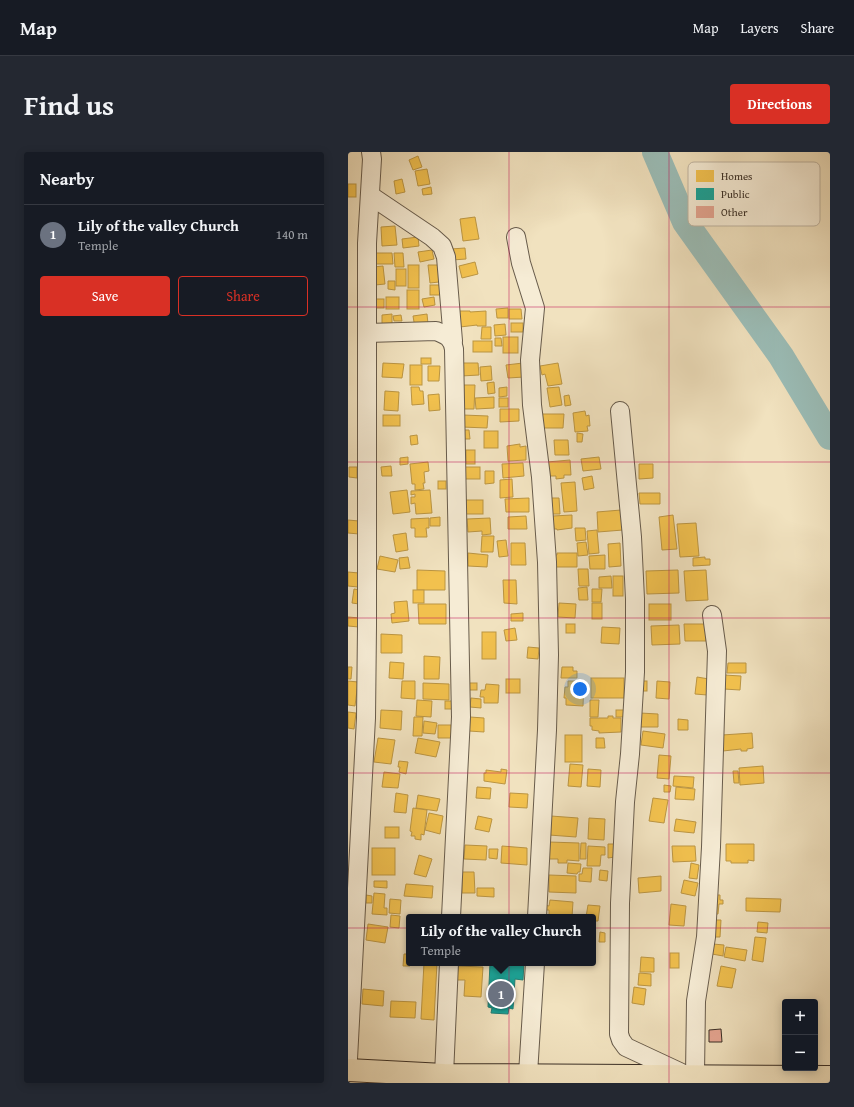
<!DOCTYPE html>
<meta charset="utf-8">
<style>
body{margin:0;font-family:"Gentium Book Plus",serif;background:#242831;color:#f1f3f6}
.controls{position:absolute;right:12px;bottom:12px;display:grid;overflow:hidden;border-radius:4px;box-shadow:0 2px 10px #0003}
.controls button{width:36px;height:36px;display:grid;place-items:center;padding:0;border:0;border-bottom:1px solid #363941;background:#171b24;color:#f1f3f6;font:20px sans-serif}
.you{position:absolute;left:232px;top:537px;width:14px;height:14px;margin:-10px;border:3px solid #fff;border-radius:50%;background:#1a73e8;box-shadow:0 0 0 6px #1a73e833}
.badge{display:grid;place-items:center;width:26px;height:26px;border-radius:50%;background:#d93025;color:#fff;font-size:13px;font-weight:700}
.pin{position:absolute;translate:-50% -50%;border:2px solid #fff;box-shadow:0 1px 4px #0006}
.popup{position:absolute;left:58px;top:762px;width:190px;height:52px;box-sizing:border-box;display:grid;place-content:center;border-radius:4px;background:#171b24;filter:drop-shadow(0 1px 3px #0005);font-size:13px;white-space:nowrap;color:#9ea1a6}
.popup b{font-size:15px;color:#f1f3f6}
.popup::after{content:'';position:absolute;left:50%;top:100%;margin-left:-8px;border:8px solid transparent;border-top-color:#171b24}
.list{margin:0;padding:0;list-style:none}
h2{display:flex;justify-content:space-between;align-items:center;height:52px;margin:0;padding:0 16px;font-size:17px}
h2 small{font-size:13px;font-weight:400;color:#9ea1a6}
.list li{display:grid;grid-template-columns:26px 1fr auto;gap:12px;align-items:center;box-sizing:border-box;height:60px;padding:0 16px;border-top:1px solid #363941}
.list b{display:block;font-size:15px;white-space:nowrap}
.list p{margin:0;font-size:13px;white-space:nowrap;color:#9ea1a6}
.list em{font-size:13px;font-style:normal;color:#9ea1a6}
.actions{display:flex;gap:8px;padding:12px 16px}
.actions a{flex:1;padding:9px 0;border:1px solid #d93025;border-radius:4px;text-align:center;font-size:14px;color:#d93025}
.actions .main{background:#d93025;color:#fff}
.map{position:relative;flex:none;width:482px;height:931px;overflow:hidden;border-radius:4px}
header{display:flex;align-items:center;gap:24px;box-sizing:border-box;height:56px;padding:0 20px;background:#171b24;border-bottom:1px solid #363941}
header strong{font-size:19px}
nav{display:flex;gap:22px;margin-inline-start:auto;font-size:14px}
.intro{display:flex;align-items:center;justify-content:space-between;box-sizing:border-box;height:96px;padding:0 24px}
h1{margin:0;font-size:28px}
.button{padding:10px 18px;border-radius:4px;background:#d93025;color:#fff;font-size:14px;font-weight:700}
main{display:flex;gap:24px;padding:0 24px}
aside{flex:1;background:#171b24;border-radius:4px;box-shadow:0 2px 10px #0003}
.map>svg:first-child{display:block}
.homes{fill:#f2c14e;stroke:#bb9542}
.public{fill:#17a398;stroke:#228076}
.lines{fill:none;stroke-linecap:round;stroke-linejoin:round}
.river{stroke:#9bbdb7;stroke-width:26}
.building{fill:#e5a591;stroke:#3a2f26}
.minor-casing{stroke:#685c4c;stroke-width:20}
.major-casing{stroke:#3a2f26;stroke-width:24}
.minor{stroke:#f6ecd5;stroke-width:18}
.major{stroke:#f1e2bf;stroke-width:22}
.grid{fill:none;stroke:#c2185b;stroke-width:1;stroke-opacity:0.55}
.key{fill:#f6ecd5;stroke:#beb3a0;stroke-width:1}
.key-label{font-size:11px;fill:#3a2f26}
</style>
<header>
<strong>Map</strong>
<nav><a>Map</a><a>Layers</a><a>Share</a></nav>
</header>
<div class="intro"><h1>Find us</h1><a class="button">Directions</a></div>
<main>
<aside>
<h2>Nearby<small></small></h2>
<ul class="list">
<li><span class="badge" style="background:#6b7280">1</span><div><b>Lily of the valley Church</b><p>Temple</p></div><em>140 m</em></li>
</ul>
<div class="actions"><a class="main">Save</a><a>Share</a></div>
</aside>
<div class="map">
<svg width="482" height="931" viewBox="0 0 482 931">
<rect width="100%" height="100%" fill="#f1e2bf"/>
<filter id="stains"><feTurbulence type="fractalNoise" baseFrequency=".005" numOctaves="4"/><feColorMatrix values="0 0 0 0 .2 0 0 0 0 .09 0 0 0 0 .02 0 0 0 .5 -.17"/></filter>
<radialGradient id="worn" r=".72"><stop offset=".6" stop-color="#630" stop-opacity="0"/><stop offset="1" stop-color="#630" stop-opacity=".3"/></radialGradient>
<!-- homes -->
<g class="homes">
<path d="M 70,4 L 74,15 L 65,18 L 61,8 Z"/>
<path d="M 79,17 L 82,32 L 70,34 L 67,19 Z"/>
<path d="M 54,27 L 57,40 L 48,42 L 46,29 Z"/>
<rect x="0" y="32" width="8" height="13"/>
<path d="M 83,35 L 84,42 L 75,43 L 74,37 Z"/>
<path d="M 127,65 L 131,87 L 115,89 L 112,67 Z"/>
<path d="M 47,74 L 49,93 L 34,94 L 33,75 Z"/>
<path d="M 70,85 L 71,94 L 55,96 L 54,87 Z"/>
<path d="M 117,96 L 118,107 L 104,108 L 103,97 Z"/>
<path d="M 84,98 L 86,107 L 72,110 L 70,100 Z"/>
<path d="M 26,101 L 44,101 L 45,112 L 26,112 Z"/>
<path d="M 46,101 L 55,101 L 56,115 L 47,115 Z"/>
<path d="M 127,110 L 130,122 L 114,126 L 111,114 Z"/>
<rect x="60" y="113" width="11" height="23"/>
<path d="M 80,113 L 90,113 L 91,130 L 82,131 Z"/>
<path d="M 35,114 L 37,132 L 27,133 L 25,115 Z"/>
<rect x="48" y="117" width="10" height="17"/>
<path d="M 40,129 L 47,129 L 47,138 L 40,137 Z"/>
<rect x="82" y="133" width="10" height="10"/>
<rect x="59" y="138" width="12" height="19"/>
<rect x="38" y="145" width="13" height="12"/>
<path d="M 86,145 L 87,153 L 76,155 L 74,147 Z"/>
<rect x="27" y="147" width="9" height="9"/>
<path d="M 160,156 L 160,166 L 149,166 L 148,157 Z"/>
<path d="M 161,157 L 173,157 L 174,167 L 161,167 Z"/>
<path d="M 111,159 L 122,159 L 122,160 L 138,159 L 138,174 L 129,174 L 129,173 L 112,175 Z"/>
<path d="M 44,162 L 44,176 L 34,176 L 34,163 Z"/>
<path d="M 79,162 L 80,172 L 67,176 L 65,164 Z"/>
<path d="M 53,163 L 54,169 L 46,169 L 45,164 Z"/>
<rect x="163" y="171" width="12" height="9"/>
<path d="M 157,172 L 158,183 L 147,184 L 146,173 Z"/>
<path d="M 134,175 L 143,175 L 143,187 L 133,187 Z"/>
<rect x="155" y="185" width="15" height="16"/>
<path d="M 147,186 L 153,186 L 154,194 L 147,194 Z"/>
<rect x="125" y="189" width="19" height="11"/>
<rect x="73" y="206" width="10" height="6"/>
<path d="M 35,211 L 56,212 L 54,226 L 34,225 Z"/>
<path d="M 113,211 L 130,211 L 131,223 L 113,224 Z"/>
<path d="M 175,211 L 176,225 L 160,226 L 158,213 Z"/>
<path d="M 210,211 L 214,232 L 200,234 L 197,222 L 194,223 L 192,214 Z"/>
<rect x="62" y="213" width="12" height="20"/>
<path d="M 80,214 L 92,214 L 91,229 L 80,229 Z"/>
<path d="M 143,214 L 144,228 L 133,229 L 132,215 Z"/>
<path d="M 146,230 L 147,241 L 140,242 L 139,231 Z"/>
<path d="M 113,233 L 127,233 L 126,257 L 113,257 Z"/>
<path d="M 63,235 L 71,235 L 72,239 L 75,239 L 76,252 L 64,253 Z"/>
<path d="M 159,235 L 159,244 L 151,245 L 151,236 Z"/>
<path d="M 211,235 L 214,253 L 202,255 L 199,236 Z"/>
<path d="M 37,239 L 51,240 L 50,259 L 36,258 Z"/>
<path d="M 91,242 L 92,258 L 81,259 L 80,243 Z"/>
<path d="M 221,243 L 223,253 L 217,254 L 216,244 Z"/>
<path d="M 146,245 L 146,256 L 128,257 L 127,246 Z"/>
<rect x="151" y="246" width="9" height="9"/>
<path d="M 152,257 L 171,257 L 171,269 L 152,270 Z"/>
<path d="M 237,259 L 238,264 L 241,263 L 242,274 L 239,274 L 240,279 L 227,280 L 225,261 Z"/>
<path d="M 194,262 L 216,262 L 215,276 L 194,276 Z"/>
<rect x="35" y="263" width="17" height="11"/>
<path d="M 115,263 L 140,264 L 139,276 L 114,275 Z"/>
<path d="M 113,278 L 121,278 L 122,287 L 114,287 Z"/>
<rect x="136" y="279" width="14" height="17"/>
<path d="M 229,281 L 235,282 L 234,290 L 229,290 Z"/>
<path d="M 69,283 L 70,292 L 63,293 L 62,284 Z"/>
<path d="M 206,288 L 220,288 L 221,303 L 207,303 Z"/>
<path d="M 172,292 L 172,295 L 178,294 L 178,308 L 160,309 L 159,294 Z"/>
<rect x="118" y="298" width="9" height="14"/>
<path d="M 60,305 L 60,312 L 52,313 L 52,306 Z"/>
<path d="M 251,305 L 253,317 L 235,319 L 233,307 Z"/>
<path d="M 222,308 L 223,323 L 216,323 L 216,326 L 208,327 L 208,324 L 200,324 L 199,310 Z"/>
<path d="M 80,310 L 81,319 L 76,320 L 77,331 L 75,331 L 76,337 L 67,338 L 67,332 L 64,332 L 62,312 Z"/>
<path d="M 175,311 L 176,324 L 155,326 L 154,312 Z"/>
<path d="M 291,312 L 305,312 L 305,326 L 291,327 Z"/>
<path d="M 43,314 L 44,324 L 34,324 L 33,315 Z"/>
<path d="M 1,315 L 9,315 L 9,326 L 1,325 Z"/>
<rect x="115" y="315" width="17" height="12"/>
<path d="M 137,319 L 146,319 L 146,331 L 137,332 Z"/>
<path d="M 244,324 L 246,336 L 236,338 L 234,326 Z"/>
<path d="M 164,327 L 165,345 L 152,346 L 152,328 Z"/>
<rect x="90" y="329" width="8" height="8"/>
<path d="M 227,330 L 229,359 L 216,360 L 213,331 Z"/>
<path d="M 59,338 L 62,360 L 45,362 L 42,340 Z"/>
<path d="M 82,338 L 84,361 L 68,362 L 67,351 L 63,352 L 63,345 L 67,345 L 67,342 L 63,343 L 63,339 Z"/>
<path d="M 291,341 L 312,341 L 312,352 L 292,352 Z"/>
<path d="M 181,346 L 181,360 L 158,360 L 157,347 Z"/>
<path d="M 202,346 L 211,346 L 212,362 L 203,362 Z"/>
<rect x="118" y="348" width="17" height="14"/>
<path d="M 273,358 L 275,378 L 250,380 L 249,360 Z"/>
<path d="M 224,363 L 224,376 L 209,378 L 209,377 L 206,377 L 205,364 Z"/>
<path d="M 325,363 L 329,397 L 314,398 L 311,365 Z"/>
<path d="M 178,364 L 179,377 L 160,377 L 160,365 Z"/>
<path d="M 92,365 L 92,374 L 82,374 L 82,366 Z"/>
<path d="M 81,366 L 81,376 L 78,376 L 79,385 L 67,385 L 67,376 L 63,376 L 63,367 Z"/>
<path d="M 142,366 L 143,382 L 134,383 L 134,379 L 120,380 L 119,367 Z"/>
<path d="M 0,368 L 11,369 L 11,382 L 0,381 Z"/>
<path d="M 348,371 L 351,404 L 332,405 L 329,372 Z"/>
<path d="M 227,376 L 237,376 L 238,388 L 228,389 Z"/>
<path d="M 249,378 L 251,401 L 241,402 L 239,379 Z"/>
<path d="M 58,381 L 60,398 L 48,400 L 45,383 Z"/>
<path d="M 134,384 L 146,384 L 145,400 L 133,400 Z"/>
<path d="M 158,388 L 160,404 L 151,405 L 149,389 Z"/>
<path d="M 238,390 L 240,403 L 230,404 L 229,391 Z"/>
<path d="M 163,391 L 177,391 L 178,413 L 163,413 Z"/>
<path d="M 272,391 L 273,414 L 261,415 L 260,392 Z"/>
<path d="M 120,401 L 140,403 L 139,415 L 120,414 Z"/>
<path d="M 209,401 L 229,401 L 229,415 L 206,415 L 205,403 L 209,403 Z"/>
<path d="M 257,403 L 257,417 L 242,417 L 241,404 Z"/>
<path d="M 32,404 L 50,408 L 47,420 L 29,417 Z"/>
<path d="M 60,405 L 62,416 L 52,417 L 51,406 Z"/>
<path d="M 357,405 L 357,407 L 362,407 L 362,413 L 345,414 L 345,406 Z"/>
<path d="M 230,417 L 240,417 L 241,434 L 231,434 Z"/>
<path d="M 69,418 L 97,419 L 97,438 L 69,438 Z"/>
<path d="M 330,418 L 331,441 L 299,442 L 298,419 Z"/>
<path d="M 358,418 L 360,448 L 338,449 L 336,419 Z"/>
<path d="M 0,420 L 11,421 L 10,435 L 0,434 Z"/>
<path d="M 263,424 L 264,436 L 251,436 L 251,425 Z"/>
<rect x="265" y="424" width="10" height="20"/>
<path d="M 155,428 L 168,428 L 169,452 L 156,451 Z"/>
<path d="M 239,435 L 240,448 L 231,448 L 230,436 Z"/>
<path d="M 6,437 L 13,438 L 11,452 L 4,451 Z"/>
<path d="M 244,437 L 254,437 L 253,450 L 244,450 Z"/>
<rect x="65" y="438" width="11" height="13"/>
<path d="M 59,449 L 61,469 L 44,471 L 43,462 L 47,461 L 46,450 Z"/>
<path d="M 211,451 L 228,452 L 227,466 L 210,465 Z"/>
<rect x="244" y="451" width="10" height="16"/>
<path d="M 70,452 L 98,452 L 98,472 L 71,472 Z"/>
<rect x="301" y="452" width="22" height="16"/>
<path d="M 175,461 L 175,469 L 163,469 L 163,462 Z"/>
<path d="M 0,465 L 12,466 L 11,475 L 0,474 Z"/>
<rect x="218" y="472" width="9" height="9"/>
<path d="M 336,472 L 357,472 L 358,489 L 337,489 Z"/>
<path d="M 331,473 L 332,492 L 304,493 L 303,474 Z"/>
<path d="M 254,475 L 272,476 L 271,492 L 253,491 Z"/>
<path d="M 167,476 L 169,488 L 158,489 L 156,478 Z"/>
<rect x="134" y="480" width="14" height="27"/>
<path d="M 33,482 L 54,483 L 54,501 L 33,501 Z"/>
<path d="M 180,495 L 191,496 L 190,507 L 179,506 Z"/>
<path d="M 76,504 L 92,505 L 91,527 L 76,527 Z"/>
<path d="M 42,510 L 56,511 L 55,527 L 41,526 Z"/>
<path d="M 380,511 L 398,511 L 398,521 L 379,521 Z"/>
<path d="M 0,515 L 4,515 L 3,527 L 0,527 Z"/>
<path d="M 214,515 L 225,515 L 225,519 L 229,519 L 229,526 L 213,526 Z"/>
<path d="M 376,523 L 393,524 L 392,538 L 376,537 Z"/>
<path d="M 349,525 L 361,527 L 359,543 L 347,542 Z"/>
<rect x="243" y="526" width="33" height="20"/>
<rect x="158" y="527" width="14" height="14"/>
<path d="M 0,529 L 10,530 L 7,554 L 0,553 Z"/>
<path d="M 54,529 L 67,529 L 67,547 L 53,546 Z"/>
<path d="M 220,529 L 236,529 L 235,554 L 218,553 L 218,546 L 216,546 L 217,535 L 220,535 Z"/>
<rect x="291" y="529" width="8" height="10"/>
<path d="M 309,529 L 322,530 L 321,547 L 308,546 Z"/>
<path d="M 75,531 L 101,532 L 101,548 L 75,547 Z"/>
<rect x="120" y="531" width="9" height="7"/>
<path d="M 138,532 L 151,533 L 150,551 L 136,551 L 136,545 L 132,545 L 133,538 L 137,538 Z"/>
<path d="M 123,546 L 133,547 L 133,556 L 122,555 Z"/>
<path d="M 69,548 L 84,549 L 83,565 L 68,564 Z"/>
<path d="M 242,548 L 251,548 L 250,565 L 242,565 Z"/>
<rect x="97" y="549" width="10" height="8"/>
<path d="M 33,558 L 54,559 L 53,578 L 32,576 Z"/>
<rect x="268" y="558" width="8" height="7"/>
<path d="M 0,560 L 8,561 L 6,577 L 0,576 Z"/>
<path d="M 292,561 L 310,562 L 310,575 L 291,575 Z"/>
<path d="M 260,564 L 265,564 L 265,566 L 273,566 L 273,580 L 251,581 L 251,579 L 244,578 L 244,574 L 242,574 L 242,566 L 260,566 Z"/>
<path d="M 66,565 L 75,565 L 74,584 L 65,584 Z"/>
<path d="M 122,565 L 136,566 L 136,580 L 121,579 Z"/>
<path d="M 330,567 L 340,568 L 340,578 L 330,578 Z"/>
<path d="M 76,569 L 89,571 L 87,582 L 75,581 Z"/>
<path d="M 90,573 L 103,573 L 104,586 L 90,586 Z"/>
<path d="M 295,579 L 317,582 L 315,596 L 293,593 Z"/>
<path d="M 404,581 L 405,596 L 399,597 L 399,599 L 393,599 L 393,597 L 375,599 L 374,583 Z"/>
<rect x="217" y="583" width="17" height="27"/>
<path d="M 30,586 L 47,588 L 43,612 L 26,610 Z"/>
<path d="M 70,586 L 92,590 L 88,605 L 67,601 Z"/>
<path d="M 248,586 L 256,586 L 257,596 L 248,596 Z"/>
<path d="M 311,603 L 323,604 L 321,627 L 309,626 Z"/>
<path d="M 51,609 L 60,610 L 58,622 L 51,620 L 52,615 L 50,615 Z"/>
<path d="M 222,612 L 235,613 L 233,635 L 220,634 Z"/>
<path d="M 415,614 L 416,631 L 392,633 L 391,616 Z"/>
<path d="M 153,617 L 159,618 L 157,632 L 136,629 L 136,621 L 138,621 L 138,618 L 153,620 Z"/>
<path d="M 240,617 L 253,618 L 252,635 L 239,634 Z"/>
<path d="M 385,619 L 390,619 L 391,631 L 386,631 Z"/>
<path d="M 36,620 L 52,622 L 50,636 L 34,635 Z"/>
<path d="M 326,624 L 346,625 L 345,636 L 325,634 Z"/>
<path d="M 316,633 L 323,634 L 322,640 L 316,640 Z"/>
<path d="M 129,635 L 143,636 L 142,647 L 128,646 Z"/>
<path d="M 328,635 L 347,637 L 346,648 L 327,647 Z"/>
<path d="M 48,641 L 60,643 L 58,661 L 46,660 Z"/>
<path d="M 162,641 L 180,642 L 179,656 L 161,655 Z"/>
<path d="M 70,643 L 92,647 L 89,659 L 68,656 Z"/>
<path d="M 305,646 L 320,648 L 316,671 L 301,669 Z"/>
<path d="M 65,656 L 79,658 L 76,683 L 73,682 L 73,688 L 67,687 L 67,684 L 63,684 L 64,680 L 62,679 Z"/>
<path d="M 81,661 L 95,664 L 92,682 L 77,678 Z"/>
<path d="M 130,664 L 144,667 L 141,680 L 127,677 Z"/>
<path d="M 203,664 L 230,666 L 228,685 L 201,683 Z"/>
<path d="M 241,666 L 257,667 L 256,688 L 240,687 Z"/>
<path d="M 328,667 L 348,670 L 346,681 L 326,679 Z"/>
<rect x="37" y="675" width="14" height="11"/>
<path d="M 201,690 L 231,691 L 231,709 L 219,708 L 219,711 L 210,711 L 210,707 L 201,707 Z"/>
<path d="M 233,691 L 238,691 L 238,707 L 232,707 Z"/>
<path d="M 260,692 L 267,692 L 267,705 L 260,706 Z"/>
<path d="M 378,692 L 406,692 L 406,709 L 400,708 L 400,711 L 383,711 L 383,709 L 378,709 Z"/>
<path d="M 117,693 L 139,694 L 138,708 L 116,707 Z"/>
<path d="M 154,694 L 179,696 L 179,713 L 153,711 Z"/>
<path d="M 240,694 L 257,695 L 257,703 L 253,703 L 252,714 L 239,714 Z"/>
<path d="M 324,694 L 347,694 L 348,709 L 325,710 Z"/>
<rect x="24" y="696" width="23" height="27"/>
<path d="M 141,697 L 150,697 L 149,707 L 141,706 Z"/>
<path d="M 71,703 L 84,707 L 78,725 L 66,722 Z"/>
<path d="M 220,711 L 233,712 L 232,720 L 230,720 L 229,722 L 219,721 Z"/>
<path d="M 343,711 L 351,713 L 349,727 L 341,726 Z"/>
<path d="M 235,716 L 244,716 L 243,730 L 231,729 L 231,722 L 234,722 Z"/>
<path d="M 252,718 L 260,719 L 259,729 L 251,728 Z"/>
<path d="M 114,720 L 126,720 L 127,741 L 114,741 Z"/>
<path d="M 201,723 L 228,724 L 228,741 L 201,740 Z"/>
<path d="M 313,724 L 313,739 L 291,741 L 290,726 Z"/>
<path d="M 336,728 L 350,731 L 347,744 L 333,741 Z"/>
<path d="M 26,729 L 39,729 L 39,736 L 26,735 Z"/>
<path d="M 58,732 L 85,734 L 84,746 L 56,744 Z"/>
<path d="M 129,736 L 146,736 L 146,745 L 129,744 Z"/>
<path d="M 26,741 L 37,742 L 36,756 L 39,756 L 39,763 L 24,762 Z"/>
<path d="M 18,743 L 24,744 L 24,751 L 18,751 Z"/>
<path d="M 366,743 L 372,743 L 372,748 L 375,748 L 375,752 L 371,752 L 370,762 L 365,762 Z"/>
<path d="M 398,746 L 433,747 L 432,760 L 398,759 Z"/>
<path d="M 42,747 L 53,748 L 52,762 L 41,761 Z"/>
<path d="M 202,748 L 225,750 L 224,765 L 201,765 L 201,758 L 197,758 L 197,753 L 201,754 Z"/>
<path d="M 323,752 L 338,754 L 336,774 L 321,773 Z"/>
<path d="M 240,753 L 252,754 L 250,769 L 245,769 L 245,765 L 238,765 Z"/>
<path d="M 43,763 L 52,764 L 51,776 L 42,775 Z"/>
<path d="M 365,768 L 373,768 L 372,785 L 364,785 Z"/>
<path d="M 410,770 L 420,771 L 419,781 L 409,780 Z"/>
<path d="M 20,772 L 40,775 L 37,791 L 18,788 Z"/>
<path d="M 252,780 L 257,781 L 257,790 L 251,790 Z"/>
<path d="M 407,785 L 418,786 L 415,810 L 404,808 Z"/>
<path d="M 365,792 L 376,793 L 375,804 L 364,802 Z"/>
<path d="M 378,795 L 399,798 L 397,809 L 376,805 Z"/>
<rect x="322" y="801" width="9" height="15"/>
<path d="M 56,802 L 61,802 L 62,814 L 55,814 Z"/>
<path d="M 293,805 L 306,806 L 306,820 L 292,820 Z"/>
<path d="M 76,811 L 89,811 L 86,868 L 73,867 Z"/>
<path d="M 110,814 L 135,815 L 133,845 L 116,844 L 117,828 L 109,828 Z"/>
<path d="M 373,814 L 388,817 L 384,836 L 369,834 Z"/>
<path d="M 291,821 L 303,822 L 303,834 L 290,833 Z"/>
<path d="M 286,835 L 298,837 L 296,853 L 284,851 Z"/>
<path d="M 15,837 L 36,839 L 35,854 L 14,852 Z"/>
<path d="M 43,849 L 68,850 L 67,866 L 42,865 Z"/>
</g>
<!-- public -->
<path class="public" d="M 142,811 L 176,811 L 175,828 L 167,827 L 165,857 L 161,856 L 160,862 L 143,861 L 144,856 L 140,855 Z"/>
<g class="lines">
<!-- river -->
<path class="river" d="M 307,0 L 337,70 L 433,204 L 482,285"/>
</g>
<!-- building -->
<path class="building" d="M 373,877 L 374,890 L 361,890 L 361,878 Z"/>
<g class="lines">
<!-- minor casing -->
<g class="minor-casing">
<g id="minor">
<path d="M 23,44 L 84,85 L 94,94 L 98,105 L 105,189"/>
<path d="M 168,85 L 173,111 L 187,156 L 182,208 L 184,253 L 193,325 L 199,410 L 201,503 L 199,578 L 189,765"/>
<path d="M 19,181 L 88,179 C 99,183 104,186 106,197 L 113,565 L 103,765"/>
<path d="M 272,259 L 284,385 L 287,447 L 287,520 L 282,602 L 277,650 L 272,751 L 271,882 L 273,888 L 278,895 L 338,923"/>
<path d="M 0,907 L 18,566 L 19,474 L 19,91 L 24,7 L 23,0"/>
<path d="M 180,922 L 187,811"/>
<path d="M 96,923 L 101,811"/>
<path d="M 347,923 L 348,849 L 358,785 L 363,695 L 369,499 L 364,463"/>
</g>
</g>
<!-- major casing -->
<g class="major-casing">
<path id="major" d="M 0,918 L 96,923 L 482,925"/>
</g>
<!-- minor -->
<use href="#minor" class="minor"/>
<!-- major -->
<use href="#major" class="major"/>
</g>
<!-- grid -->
<path class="grid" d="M 161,0 L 161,931M 321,0 L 321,931M 0,155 L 482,155M 0,310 L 482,310M 0,466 L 482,466M 0,621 L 482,621M 0,776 L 482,776"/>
<!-- legend -->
<rect x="340" y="10" width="132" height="64" rx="6" class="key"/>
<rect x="348" y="18" width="18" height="12" fill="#f2c14e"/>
<rect x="348" y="36" width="18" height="12" fill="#17a398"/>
<rect x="348" y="54" width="18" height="12" fill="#e5a591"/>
<g class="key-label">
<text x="373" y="28">Homes</text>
<text x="373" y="46">Public</text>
<text x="373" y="64">Other</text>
</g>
<rect width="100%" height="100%" filter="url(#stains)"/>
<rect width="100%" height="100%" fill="url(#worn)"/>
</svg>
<div class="controls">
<button>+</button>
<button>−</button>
</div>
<div class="you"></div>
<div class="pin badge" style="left:153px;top:842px;background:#6b7280">1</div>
<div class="popup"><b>Lily of the valley Church</b>Temple</div>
</div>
</main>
